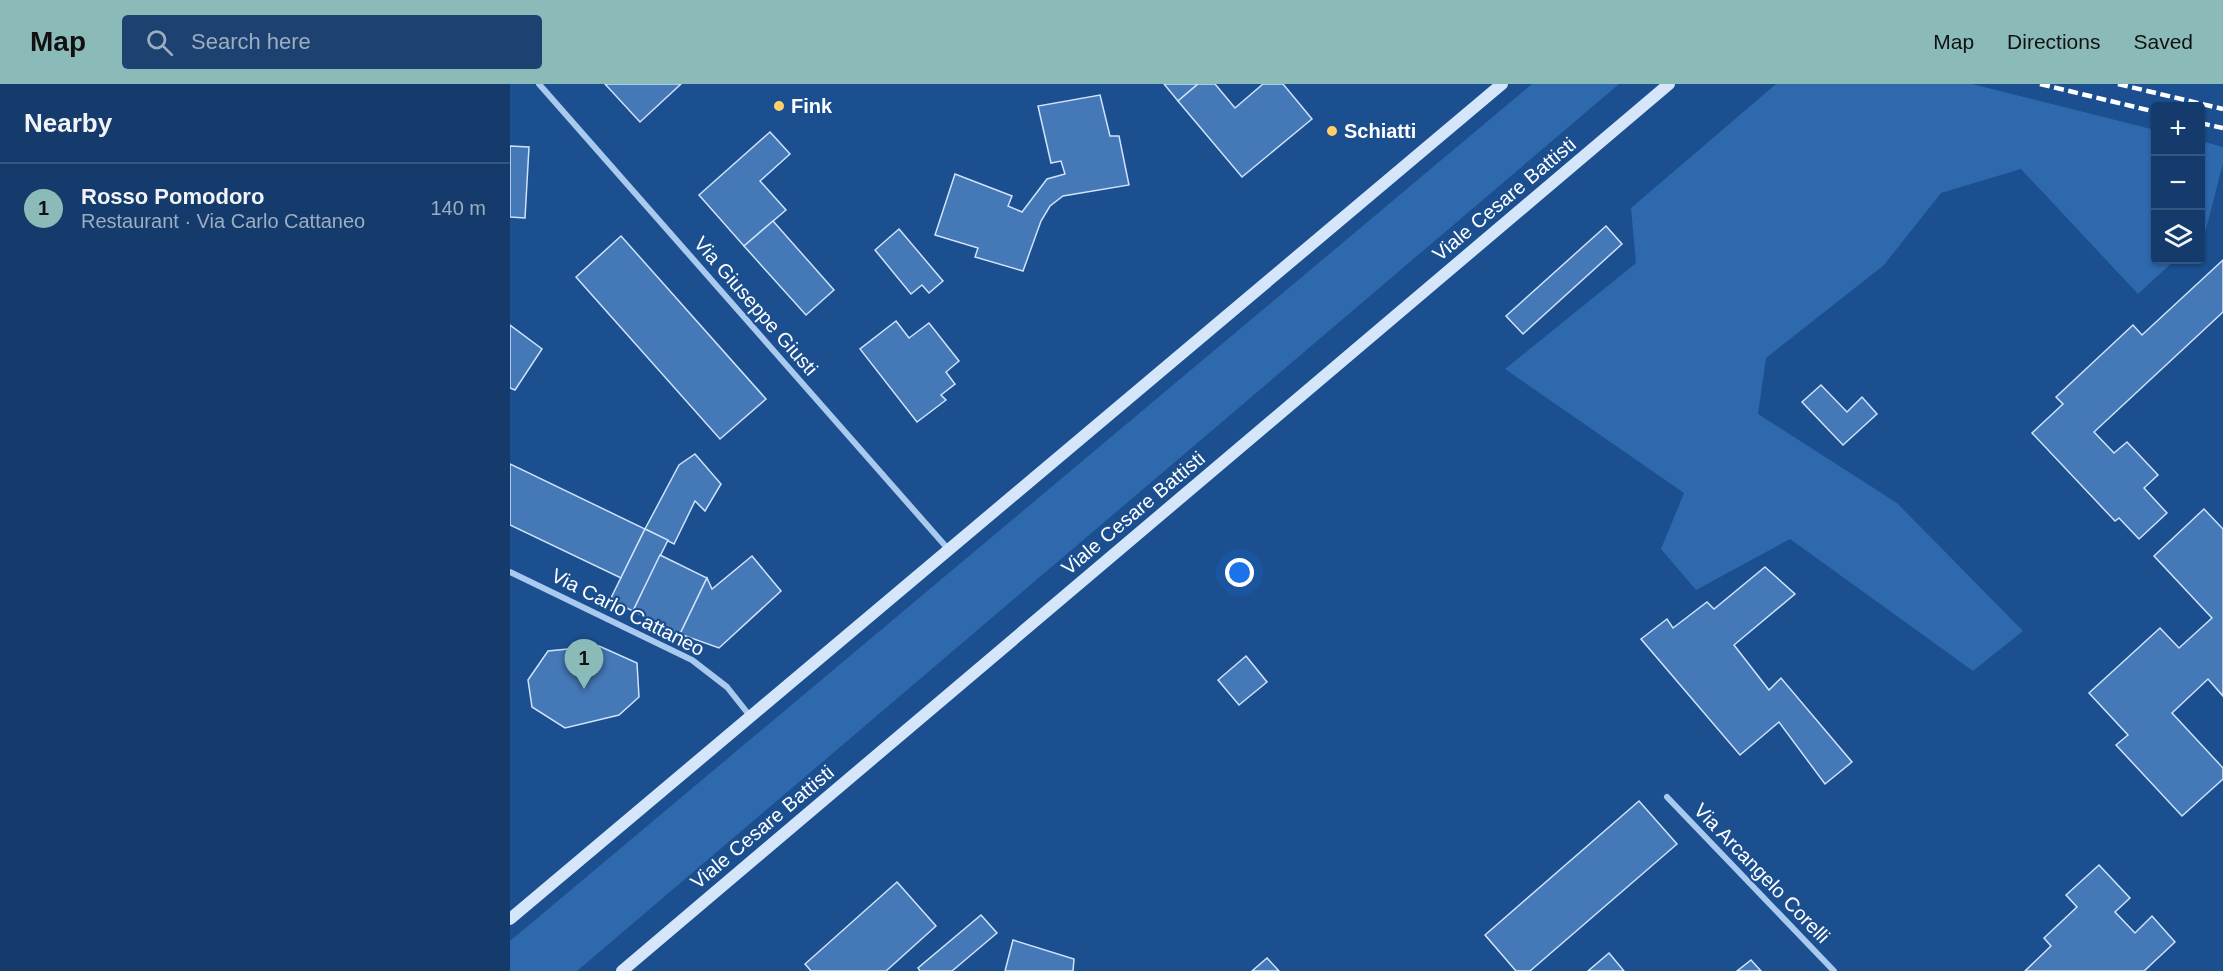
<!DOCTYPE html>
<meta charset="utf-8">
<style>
body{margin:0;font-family:Arial,sans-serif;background:#1d4271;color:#f1f3f6}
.controls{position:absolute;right:18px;top:18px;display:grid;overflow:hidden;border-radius:6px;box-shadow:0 2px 4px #0004}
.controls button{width:54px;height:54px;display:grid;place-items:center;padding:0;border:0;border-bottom:2px solid #33557e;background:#143b6b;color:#f1f3f6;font:30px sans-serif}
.you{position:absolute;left:730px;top:489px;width:21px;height:21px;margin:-15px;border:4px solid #fff;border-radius:50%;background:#1a73e8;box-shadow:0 0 0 9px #1a73e833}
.badge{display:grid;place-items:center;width:39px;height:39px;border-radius:50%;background:#8bbbb9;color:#111;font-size:20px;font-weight:700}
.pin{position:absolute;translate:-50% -50px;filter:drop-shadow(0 2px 3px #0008)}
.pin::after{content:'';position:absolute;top:32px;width:21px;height:18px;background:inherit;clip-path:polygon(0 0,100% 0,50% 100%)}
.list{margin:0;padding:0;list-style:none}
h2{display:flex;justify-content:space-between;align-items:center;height:78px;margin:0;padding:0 24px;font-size:26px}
h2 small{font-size:20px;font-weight:400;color:#9dadc1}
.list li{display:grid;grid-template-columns:39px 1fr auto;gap:18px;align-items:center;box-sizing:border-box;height:90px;padding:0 24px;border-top:2px solid #33557e}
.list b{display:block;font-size:22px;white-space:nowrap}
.list p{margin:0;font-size:20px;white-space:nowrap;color:#9dadc1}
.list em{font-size:20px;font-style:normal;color:#9dadc1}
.icon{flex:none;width:33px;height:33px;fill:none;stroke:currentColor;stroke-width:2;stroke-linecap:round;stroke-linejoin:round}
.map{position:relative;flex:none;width:1713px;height:887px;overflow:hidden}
header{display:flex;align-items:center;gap:36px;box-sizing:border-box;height:84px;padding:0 30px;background:#8bbbb9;color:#111}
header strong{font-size:28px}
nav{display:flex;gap:33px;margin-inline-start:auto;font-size:21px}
.search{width:420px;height:54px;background:#1d4271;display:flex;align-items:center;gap:15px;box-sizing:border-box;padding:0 21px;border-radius:6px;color:#9dadc1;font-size:22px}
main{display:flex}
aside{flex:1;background:#143b6b}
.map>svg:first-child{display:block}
.green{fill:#2e69ad}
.building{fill:#4478b7;stroke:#cfe3fa;stroke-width:1.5}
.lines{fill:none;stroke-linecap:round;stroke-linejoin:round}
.street{stroke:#a9c9ee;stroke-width:6}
.secondary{stroke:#d6e6fa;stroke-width:12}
.rail{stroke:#fff;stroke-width:4.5;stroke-dasharray:10 4.5;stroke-linecap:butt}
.poi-dot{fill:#ffd166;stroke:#1b4f8f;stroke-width:2}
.labels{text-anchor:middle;stroke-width:4.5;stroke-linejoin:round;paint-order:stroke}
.poi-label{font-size:20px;font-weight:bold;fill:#fff;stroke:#1b4f8f;text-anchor:start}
.street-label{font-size:20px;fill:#fff;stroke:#1b4f8f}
</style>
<header>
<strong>Map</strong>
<div class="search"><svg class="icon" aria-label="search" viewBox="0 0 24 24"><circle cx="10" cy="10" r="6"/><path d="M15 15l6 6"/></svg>Search here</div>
<nav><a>Map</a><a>Directions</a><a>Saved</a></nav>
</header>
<main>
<aside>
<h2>Nearby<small></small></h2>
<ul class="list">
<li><span class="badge">1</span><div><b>Rosso Pomodoro</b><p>Restaurant · Via Carlo Cattaneo</p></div><em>140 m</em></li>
</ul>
</aside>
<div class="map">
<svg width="1713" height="887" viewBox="0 0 1713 887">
<rect width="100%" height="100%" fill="#1b4f8f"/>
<!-- green -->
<g class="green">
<path d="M 1022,0 L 1109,0 L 67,887 L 0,887 L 0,857 Z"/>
<path d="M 1266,0 L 1462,0 L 1645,46 L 1646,176 L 1665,176 L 1628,210 L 1511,85 L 1431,109 L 1374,181 L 1256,274 L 1248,330 L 1387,419 L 1513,547 L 1463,587 L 1280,455 L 1186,506 L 1151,465 L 1174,409 L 995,285 L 1126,179 L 1121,124 Z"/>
<path d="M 1691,57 L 1713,63 L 1713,79 L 1695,149 L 1691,153 Z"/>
</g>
<!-- building -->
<g class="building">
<path d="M 95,0 L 171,0 L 130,38 Z"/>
<path d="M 654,0 L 688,0 L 668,17 Z"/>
<path d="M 688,0 L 705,0 L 725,24 L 753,0 L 773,0 L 802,35 L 732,93 L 668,17 Z"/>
<path d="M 590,11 L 600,52 L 609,52 L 619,101 L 553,112 L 540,122 L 531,137 L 513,187 L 465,173 L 468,164 L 425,151 L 445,90 L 502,112 L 498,122 L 512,128 L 537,95 L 555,90 L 551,77 L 541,79 L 528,22 Z"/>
<path d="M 260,48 L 280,70 L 250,97 L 276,126 L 234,162 L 189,111 Z"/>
<path d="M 0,62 L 19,63 L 15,134 L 0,133 Z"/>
<path d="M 263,137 L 324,206 L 296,231 L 234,162 Z"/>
<path d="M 1096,142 L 1112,160 L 1013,250 L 996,232 Z"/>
<path d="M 389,145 L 433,197 L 419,209 L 412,201 L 401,210 L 365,166 Z"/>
<path d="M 111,152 L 256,315 L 210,355 L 66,193 Z"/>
<path d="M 1713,176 L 1713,228 L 1584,348 L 1604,369 L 1617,358 L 1648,391 L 1634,404 L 1657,429 L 1629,455 L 1609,434 L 1605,437 L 1522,349 L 1553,320 L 1546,313 L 1623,241 L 1632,251 Z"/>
<path d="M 386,237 L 399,254 L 419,239 L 449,277 L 436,288 L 445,300 L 431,311 L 436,316 L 407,338 L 350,265 Z"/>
<path d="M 0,241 L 32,265 L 5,306 L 0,304 Z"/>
<path d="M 1311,301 L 1337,328 L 1352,313 L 1367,330 L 1333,361 L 1292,318 Z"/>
<path d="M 185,370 L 211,400 L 195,427 L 185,417 L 164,460 L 135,445 L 169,381 Z"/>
<path d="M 0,380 L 135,445 L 111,494 L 0,441 Z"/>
<path d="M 1694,425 L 1713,445 L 1713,612 L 1698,595 L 1662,629 L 1713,684 L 1713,695 L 1672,732 L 1606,661 L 1618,651 L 1579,609 L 1650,544 L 1669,564 L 1702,534 L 1644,472 Z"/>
<path d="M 135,445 L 158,456 L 123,527 L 100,516 Z"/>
<path d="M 150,471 L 197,494 L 170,550 L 123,527 Z"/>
<path d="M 242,472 L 271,507 L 209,564 L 170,550 L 197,494 L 202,505 Z"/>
<path d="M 1255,483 L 1285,510 L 1224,561 L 1259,606 L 1271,594 L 1342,678 L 1315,700 L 1269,638 L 1230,671 L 1131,555 L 1157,535 L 1163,544 L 1197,518 L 1204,525 Z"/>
<path d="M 89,562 L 127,579 L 129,613 L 109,631 L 55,644 L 22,623 L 18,596 L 38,567 Z"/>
<path d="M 736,572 L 757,598 L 729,621 L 708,596 Z"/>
<path d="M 1129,717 L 1167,760 L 1020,887 L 1006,887 L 975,851 Z"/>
<path d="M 1589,781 L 1620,814 L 1605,828 L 1625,849 L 1642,832 L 1665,858 L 1634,887 L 1515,887 L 1541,862 L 1534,854 L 1567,823 L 1556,811 Z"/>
<path d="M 387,798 L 426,842 L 376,887 L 301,887 L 295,880 Z"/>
<path d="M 471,831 L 487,849 L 442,887 L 410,887 L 408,884 Z"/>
<path d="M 503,856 L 564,875 L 563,887 L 495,887 Z"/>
<path d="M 1099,869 L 1114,887 L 1078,887 Z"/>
<path d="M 757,874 L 769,887 L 742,887 Z"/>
<path d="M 1241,876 L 1251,887 L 1227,887 Z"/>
</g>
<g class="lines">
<!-- street -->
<g class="street">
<path d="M 29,0 L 439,466"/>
<path d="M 0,488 L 182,576 L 217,603 L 240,632"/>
<path d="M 1157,713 L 1324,887"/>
</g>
<!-- secondary -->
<g class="secondary">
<path d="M 0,835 L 992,0"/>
<path d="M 112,887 L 1159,0"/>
</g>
<!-- rail -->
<g class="rail">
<path d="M 1530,0 L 1646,28"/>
<path d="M 1608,0 L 1713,25"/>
<path d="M 1690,39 L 1713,44"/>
</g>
</g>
<!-- markers -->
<g class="poi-dot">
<circle cx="269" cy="22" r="6"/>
<circle cx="822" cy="47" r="6"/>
</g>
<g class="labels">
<!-- poi labels -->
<g class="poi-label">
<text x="281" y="29">Fink</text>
<text x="834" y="54">Schiatti</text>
</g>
<!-- street labels -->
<g class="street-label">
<text transform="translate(994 115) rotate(-40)" y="7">Viale Cesare Battisti</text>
<text transform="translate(246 222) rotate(49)" y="7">Via Giuseppe Giusti</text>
<text transform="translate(623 429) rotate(-40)" y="7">Viale Cesare Battisti</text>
<text transform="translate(118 528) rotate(27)" y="7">Via Carlo Cattaneo</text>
<text transform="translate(252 743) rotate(-40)" y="7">Viale Cesare Battisti</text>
<text transform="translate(1252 789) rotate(46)" y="7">Via Arcangelo Corelli</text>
</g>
</g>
</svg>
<div class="controls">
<button>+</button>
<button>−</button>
<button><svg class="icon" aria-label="layers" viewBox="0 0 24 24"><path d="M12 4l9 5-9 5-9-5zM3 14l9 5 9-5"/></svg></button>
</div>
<div class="you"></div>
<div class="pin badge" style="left:74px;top:605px">1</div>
</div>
</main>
